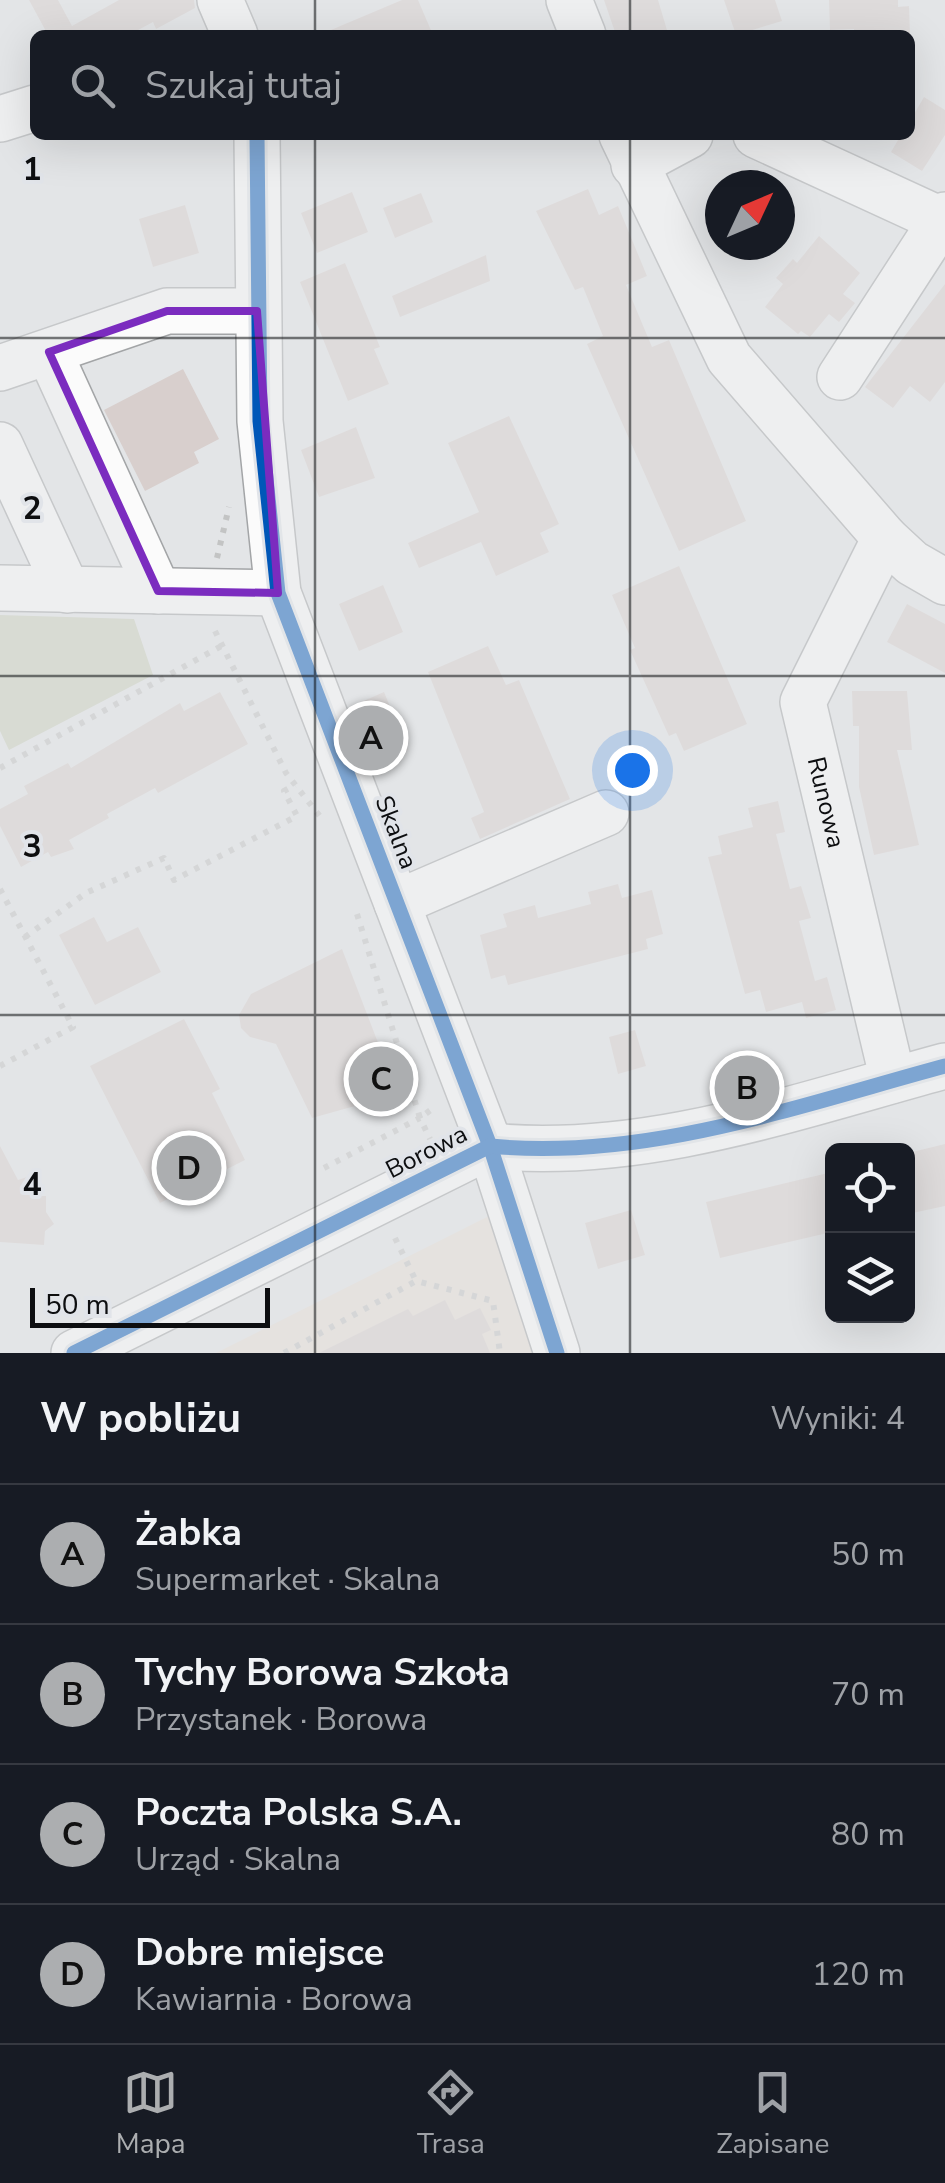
<!DOCTYPE html>
<html lang="pl">
<meta charset="utf-8">
<style>
body{margin:0;font-family:"Nunito Sans",sans-serif;background:#242831;color:#f1f3f6}
.controls{position:absolute;right:30px;bottom:30px;display:grid;overflow:hidden;border-radius:15px;box-shadow:0 10px 40px #0002}
.controls button{width:90px;height:90px;display:grid;place-items:center;padding:0;border:0;border-bottom:2px solid #363941;background:#171b24;color:#f1f3f6;font:50px sans-serif}
.compass{position:absolute;left:705px;top:170px;width:90px;height:90px;border-radius:50%;background:#171b24;box-shadow:0 10px 40px #0002;rotate:46deg}
.scale{position:absolute;left:30px;bottom:25px;width:240px;box-sizing:border-box;padding-left:10px;border:5px solid #0d0e10;border-top:0;font-size:28px;line-height:35px;white-space:nowrap;color:#0d0e10;-webkit-text-stroke:8px #e1e4e9;paint-order:stroke}
.you{position:absolute;left:632px;top:770px;width:35px;height:35px;margin:-25px;border:8px solid #fff;border-radius:50%;background:#1a73e8;box-shadow:0 0 0 15px #1a73e833}
.badge{display:grid;place-items:center;width:65px;height:65px;border-radius:50%;background:#acaeb0;color:#111;font-size:32px;font-weight:700}
.pin{position:absolute;translate:-50% -50%;border:5px solid #fff;box-shadow:0 2px 10px #0006}
.list{margin:0;padding:0;list-style:none}
h2{display:flex;justify-content:space-between;align-items:center;height:130px;margin:0;padding:0 40px;font-size:42px}
h2 small{font-size:32px;font-weight:400;color:#9ea1a6}
.list li{display:grid;grid-template-columns:65px 1fr auto;gap:30px;align-items:center;box-sizing:border-box;height:140px;padding:0 40px;border-top:2px solid #363941}
.list b{display:block;font-size:38px;white-space:nowrap}
.list p{margin:0;font-size:32px;white-space:nowrap;color:#9ea1a6}
.list em{font-size:32px;font-style:normal;color:#9ea1a6}
.icon{flex:none;width:55px;height:55px;fill:none;stroke:currentColor;stroke-width:2;stroke-linecap:round;stroke-linejoin:round}
.map{position:relative;flex:none;width:945px;height:1353px;overflow:hidden}
.search{position:absolute;background:#171b24;box-shadow:0 10px 40px #0002;left:30px;right:30px;top:30px;height:110px;display:flex;align-items:center;gap:25px;box-sizing:border-box;padding:0 35px;border-radius:15px;color:#9ea1a6;font-size:38px}
.sheet{height:690px;background:#171b24}
nav{display:flex;justify-content:space-around;align-items:center;box-sizing:border-box;height:140px;border-top:2px solid #363941;background:#171b24;font-size:28px;color:#9ea1a6}
nav a{display:grid;justify-items:center;gap:5px}
nav .on{color:#acaeb0}
.map>svg:first-child{display:block}
.education{fill:#e6ddd5}
.green{fill:#c9cebb}
.building{fill:#d8cfcd}
.lines{fill:none;stroke-linecap:round;stroke-linejoin:round}
.minor-casing{stroke:#a3a5a7;stroke-width:48}
.path{stroke:#c3c4c4;stroke-width:6;stroke-dasharray:5 8;stroke-linecap:butt}
.minor{stroke:#fbfbfb;stroke-width:45}
.cycleway-casing{stroke:#e1e4e9;stroke-width:21}
.cycleway{stroke:#0057b8;stroke-width:15}
.marked{fill:none;stroke:#7b2cbf;stroke-width:8;stroke-linejoin:round}
.grid{fill:none;stroke:#0d0e10;stroke-width:2.5;stroke-opacity:0.55}
.labels{text-anchor:middle;stroke-width:8;stroke-linejoin:round;paint-order:stroke}
.street-label{font-size:25px;fill:#0d0e10;stroke:#e1e4e9}
.grid-label{font-size:32px;text-anchor:middle;font-weight:bold;fill:#0d0e10;stroke:#e1e4e9;stroke-width:8;stroke-linejoin:round;paint-order:stroke}
</style>
<div class="map">
<svg width="945" height="1353" viewBox="0 0 945 1353">
<rect width="100%" height="100%" fill="#e3e5e7"/>
<!-- education -->
<path class="education" d="M 493,1214 L 534,1353 L 216,1353 Z"/>
<!-- green -->
<path class="green" d="M 0,615 L 134,619 L 153,675 L 9,750 L 0,731 Z"/>
<!-- building -->
<g class="building">
<path d="M 29,0 L 58,0 L 72,26 L 119,0 L 194,0 L 195,8 L 156,29 L 153,22 L 129,35 L 48,35 Z"/>
<path d="M 402,0 L 418,0 L 433,35 L 319,35 Z"/>
<path d="M 604,0 L 658,0 L 667,30 L 650,35 L 616,35 Z"/>
<path d="M 724,0 L 775,0 L 782,21 L 736,35 Z"/>
<path d="M 829,0 L 898,0 L 898,7 L 909,6 L 910,35 L 854,35 L 854,29 L 830,30 Z"/>
<path d="M 924,97 L 945,110 L 945,135 L 922,171 L 891,152 L 901,135 L 910,135 L 910,121 Z"/>
<path d="M 588,189 L 599,215 L 618,206 L 647,276 L 626,285 L 652,347 L 669,340 L 746,521 L 679,551 L 587,344 L 603,336 L 583,287 L 575,290 L 536,211 Z"/>
<path d="M 352,192 L 368,232 L 317,253 L 301,213 Z"/>
<path d="M 421,193 L 433,222 L 395,238 L 383,208 Z"/>
<path d="M 185,205 L 199,253 L 153,267 L 139,219 Z"/>
<path d="M 819,236 L 860,273 L 843,294 L 855,303 L 839,322 L 829,314 L 810,337 L 801,331 L 798,334 L 765,307 L 783,284 L 776,278 L 793,259 L 797,263 Z"/>
<path d="M 486,255 L 490,281 L 400,317 L 392,296 Z"/>
<path d="M 345,263 L 380,347 L 374,349 L 389,384 L 348,401 L 300,282 Z"/>
<path d="M 945,284 L 945,382 L 930,402 L 910,386 L 893,408 L 865,387 Z"/>
<path d="M 183,369 L 219,439 L 194,452 L 199,463 L 145,491 L 104,410 Z"/>
<path d="M 509,416 L 559,524 L 540,533 L 549,552 L 496,576 L 481,542 L 419,568 L 408,543 L 479,512 L 448,443 Z"/>
<path d="M 356,427 L 375,478 L 319,497 L 301,450 Z"/>
<path d="M 679,566 L 747,724 L 684,751 L 676,733 L 669,736 L 630,650 L 635,648 L 612,595 Z"/>
<path d="M 383,585 L 403,632 L 359,651 L 339,604 Z"/>
<path d="M 907,604 L 945,624 L 945,673 L 887,642 Z"/>
<path d="M 488,646 L 506,685 L 519,680 L 570,799 L 480,839 L 471,818 L 484,812 L 428,672 Z"/>
<path d="M 852,691 L 907,691 L 912,750 L 897,750 L 919,845 L 874,855 L 859,787 L 859,726 L 853,726 Z"/>
<path d="M 220,692 L 248,744 L 158,793 L 155,788 L 107,814 L 109,818 L 69,840 L 74,849 L 51,857 L 48,852 L 21,867 L 0,826 L 0,809 L 28,794 L 24,786 L 68,763 L 71,768 L 180,703 L 184,711 Z"/>
<path d="M 384,692 L 408,750 L 374,764 L 350,707 Z"/>
<path d="M 778,801 L 785,832 L 776,834 L 790,889 L 801,886 L 811,918 L 799,921 L 815,981 L 827,977 L 836,1010 L 806,1018 L 802,1002 L 766,1012 L 760,990 L 745,994 L 708,857 L 722,854 L 718,836 L 753,827 L 748,808 Z"/>
<path d="M 618,884 L 622,898 L 652,890 L 663,934 L 646,939 L 648,949 L 508,985 L 505,975 L 491,979 L 480,935 L 507,927 L 503,914 L 535,905 L 538,918 L 591,904 L 588,892 Z"/>
<path d="M 94,917 L 107,942 L 138,927 L 161,972 L 95,1005 L 59,935 Z"/>
<path d="M 342,949 L 392,1079 L 355,1106 L 312,1118 L 276,1044 L 250,1037 L 241,1028 L 239,1015 L 251,994 Z"/>
<path d="M 184,1019 L 220,1089 L 212,1093 L 245,1160 L 160,1203 L 90,1066 Z"/>
<path d="M 635,1030 L 646,1066 L 618,1074 L 609,1037 Z"/>
<path d="M 945,1144 L 945,1206 L 908,1214 L 908,1153 Z"/>
<path d="M 0,1146 L 18,1180 L 27,1177 L 37,1196 L 46,1196 L 46,1212 L 54,1224 L 45,1231 L 44,1245 L 0,1242 Z"/>
<path d="M 832,1172 L 832,1232 L 720,1258 L 706,1202 Z"/>
<path d="M 631,1210 L 645,1255 L 598,1269 L 585,1223 Z"/>
<path d="M 445,1300 L 455,1320 L 480,1308 L 491,1330 L 482,1334 L 490,1353 L 319,1353 L 408,1309 L 413,1316 Z"/>
</g>
<g class="lines">
<!-- minor casing -->
<g class="minor-casing">
<g id="minor">
<path d="M 220,0 L 235,35"/>
<path d="M 569,0 L 583,35"/>
<path d="M 0,119 L 35,108"/>
<path d="M 257,135 L 260,421 L 278,593 L 490,1146 L 557,1353"/>
<path id="s1" d="M 622,135 L 729,358 L 885,538 L 803,702 L 893,1080"/>
<path d="M 756,135 L 945,222"/>
<path d="M 634,165 L 690,135"/>
<path d="M 49,352 L 158,591"/>
<path d="M 0,368 L 167,311 L 257,311"/>
<path d="M 840,377 L 945,215"/>
<path d="M 0,445 L 67,590"/>
<path d="M 885,538 L 912,563 L 945,582"/>
<path d="M 0,588 L 278,593"/>
<path d="M 397,903 L 606,813"/>
<path d="M 74,1353 L 490,1146 C 645,1161 797,1106 945,1066"/>
</g>
</g>
<!-- path -->
<g class="path">
<path d="M 217,558 L 229,507"/>
<path d="M 215,631 L 286,773 L 322,819"/>
<path d="M 0,768 L 225,644"/>
<path d="M 0,889 L 73,1027 L 0,1066"/>
<path d="M 357,914 L 420,1118 L 436,1106"/>
<path d="M 25,937 L 86,893 L 164,858 L 174,880 L 297,816 L 284,791 L 295,785"/>
<path d="M 324,1168 L 420,1118 L 430,1139"/>
<path d="M 395,1238 L 416,1281"/>
<path d="M 284,1353 L 416,1281 L 493,1301 L 500,1353"/>
</g>
<!-- minor -->
<use href="#minor" class="minor"/>
<!-- cycleway casing -->
<g class="cycleway-casing">
<g id="cycleway">
<path d="M 257,135 L 260,421 L 278,593 L 490,1146 L 557,1353"/>
<path d="M 74,1353 L 490,1146 C 645,1161 797,1106 945,1066"/>
</g>
</g>
<!-- cycleway -->
<use href="#cycleway" class="cycleway"/>
</g>
<!-- marked area -->
<path d="M0 0H945V1353H0ZM 167,311 L 257,311 L 278,593 L 158,591 L 49,352 Z" fill="#e3e5e7" fill-opacity=".55" fill-rule="evenodd"/>
<path class="marked" d="M 167,311 L 257,311 L 278,593 L 158,591 L 49,352 Z"/>
<!-- grid -->
<path class="grid" d="M 315,0 L 315,35M 630,0 L 630,35M 315,135 L 315,1353M 630,135 L 630,1353M 0,338 L 945,338M 0,676 L 945,676M 0,1015 L 945,1015"/>
<g class="labels">
<!-- street labels -->
<g class="street-label">
<text dy="9" stroke="none"><textPath href="#s1" startOffset="772">Runowa</textPath></text>
<text transform="translate(397 832) rotate(69)" y="9">Skalna</text>
<text transform="translate(426 1151) rotate(-27)" y="9">Borowa</text>
</g>
</g>
<g class="grid-label">
<text x="32" y="180">1</text>
<text x="32" y="519">2</text>
<text x="32" y="857">3</text>
<text x="32" y="1195">4</text>
</g>
</svg>
<div class="controls">
<button><svg class="icon" aria-label="locate" viewBox="0 0 24 24"><circle cx="12" cy="12" r="6"/><path d="M12 2v4M12 18v4M2 12h4M18 12h4"/></svg></button>
<button><svg class="icon" aria-label="layers" viewBox="0 0 24 24"><path d="M12 4l9 5-9 5-9-5zM3 14l9 5 9-5"/></svg></button>
</div>
<svg class="compass" viewBox="-18 -18 36 36"><path d="M0-13l5 13h-10z" fill="#e53935"/><path d="M0 13l5-13h-10z" fill="#9ea1a6"/></svg>
<div class="scale">50 m</div>
<div class="you"></div>
<div class="pin badge" style="left:371px;top:738px">A</div>
<div class="pin badge" style="left:747px;top:1088px">B</div>
<div class="pin badge" style="left:381px;top:1079px">C</div>
<div class="pin badge" style="left:189px;top:1168px">D</div>
<div class="search"><svg class="icon" aria-label="search" viewBox="0 0 24 24"><circle cx="10" cy="10" r="6"/><path d="M15 15l6 6"/></svg>Szukaj tutaj</div>
</div>
<section class="sheet">
<h2>W pobliżu<small>Wyniki: 4</small></h2>
<ul class="list">
<li><span class="badge">A</span><div><b>Żabka</b><p>Supermarket · Skalna</p></div><em>50 m</em></li>
<li><span class="badge">B</span><div><b>Tychy Borowa Szkoła</b><p>Przystanek · Borowa</p></div><em>70 m</em></li>
<li><span class="badge">C</span><div><b>Poczta Polska S.A.</b><p>Urząd · Skalna</p></div><em>80 m</em></li>
<li><span class="badge">D</span><div><b>Dobre miejsce</b><p>Kawiarnia · Borowa</p></div><em>120 m</em></li>
</ul>
</section>
<nav>
<a class="on"><svg class="icon" aria-label="map" viewBox="0 0 24 24"><path d="M3 6l6-2 6 2 6-2v14l-6 2-6-2-6 2zM9 4v14M15 6v14"/></svg>Mapa</a>
<a><svg class="icon" aria-label="directions" viewBox="0 0 24 24"><path d="M12 3l9 9-9 9-9-9zM9 14v-3h6M13 9l2 2-2 2"/></svg>Trasa</a>
<a><svg class="icon" aria-label="saved" viewBox="0 0 24 24"><path d="M7 4h10v16l-5-4-5 4z"/></svg>Zapisane</a>
</nav>
